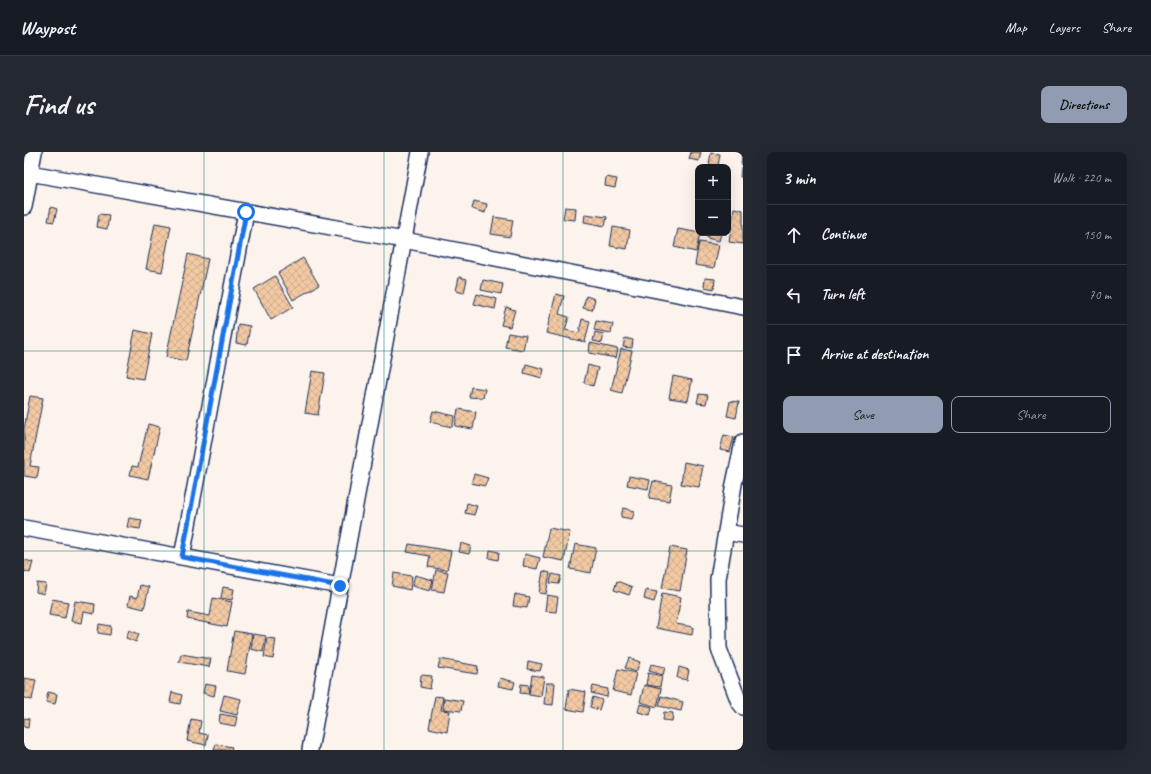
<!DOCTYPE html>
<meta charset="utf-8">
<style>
body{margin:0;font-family:Caveat,sans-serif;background:#242831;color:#f1f3f6}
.controls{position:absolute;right:12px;top:12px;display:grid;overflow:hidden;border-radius:8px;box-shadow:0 4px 16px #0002}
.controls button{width:36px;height:36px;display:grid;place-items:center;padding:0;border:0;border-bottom:1px solid #363941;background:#171b24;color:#f1f3f6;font:20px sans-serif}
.stop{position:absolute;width:12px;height:12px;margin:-9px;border:3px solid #1a73e8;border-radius:50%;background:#fff}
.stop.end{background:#1a73e8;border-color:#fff;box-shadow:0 1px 4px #0008}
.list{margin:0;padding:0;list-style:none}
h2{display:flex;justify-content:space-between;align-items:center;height:52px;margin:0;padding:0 16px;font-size:17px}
h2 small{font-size:13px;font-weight:400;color:#9ea1a6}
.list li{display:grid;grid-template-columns:26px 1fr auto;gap:12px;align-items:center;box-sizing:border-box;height:60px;padding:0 16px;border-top:1px solid #363941}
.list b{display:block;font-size:15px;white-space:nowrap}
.list em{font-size:13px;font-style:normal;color:#9ea1a6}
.actions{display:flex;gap:8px;padding:12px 16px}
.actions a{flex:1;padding:9px 0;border:1px solid #919bb2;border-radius:8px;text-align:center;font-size:14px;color:#919bb2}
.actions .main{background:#919bb2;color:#111}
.icon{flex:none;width:22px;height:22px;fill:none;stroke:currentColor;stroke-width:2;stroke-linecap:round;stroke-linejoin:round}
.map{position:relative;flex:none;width:719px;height:598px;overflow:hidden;border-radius:8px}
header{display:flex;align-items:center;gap:24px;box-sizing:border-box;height:56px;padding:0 20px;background:#171b24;border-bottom:1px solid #363941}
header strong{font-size:19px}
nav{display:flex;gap:22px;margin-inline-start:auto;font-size:14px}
.intro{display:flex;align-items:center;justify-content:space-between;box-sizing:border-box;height:96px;padding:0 24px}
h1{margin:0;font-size:28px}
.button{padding:10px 18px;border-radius:8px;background:#919bb2;color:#111;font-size:14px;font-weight:700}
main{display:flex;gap:24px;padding:0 24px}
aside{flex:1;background:#171b24;border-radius:8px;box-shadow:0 4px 16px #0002}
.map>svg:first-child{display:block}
.building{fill:url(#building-cross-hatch);stroke:#1b2f5e}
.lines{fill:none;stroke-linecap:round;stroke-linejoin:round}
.minor-casing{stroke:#1b2f5e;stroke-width:18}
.minor{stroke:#fff;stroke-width:15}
.route{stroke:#1a73e8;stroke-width:5}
.grid{fill:none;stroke:#0f766e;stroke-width:1;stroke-opacity:0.55}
</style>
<header>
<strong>Waypost</strong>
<nav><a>Map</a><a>Layers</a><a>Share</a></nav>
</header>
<div class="intro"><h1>Find us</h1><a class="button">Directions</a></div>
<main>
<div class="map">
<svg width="719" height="598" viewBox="0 0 719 598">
<defs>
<pattern id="building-cross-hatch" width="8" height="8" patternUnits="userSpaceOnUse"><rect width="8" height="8" fill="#f2c9a2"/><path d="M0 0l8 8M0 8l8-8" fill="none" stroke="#cfad8e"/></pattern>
</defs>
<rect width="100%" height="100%" fill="#fcf4ec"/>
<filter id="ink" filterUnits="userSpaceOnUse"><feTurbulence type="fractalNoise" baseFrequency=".025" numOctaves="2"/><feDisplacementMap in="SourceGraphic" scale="8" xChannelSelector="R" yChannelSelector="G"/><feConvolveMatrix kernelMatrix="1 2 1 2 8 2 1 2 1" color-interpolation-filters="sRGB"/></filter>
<g filter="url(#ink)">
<!-- building -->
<g class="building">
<path d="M 667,0 L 677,0 L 675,9 L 665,7 Z"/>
<path d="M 687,1 L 696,2 L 694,14 L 685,12 Z"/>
<path d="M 718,3 L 719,3 L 719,13 L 717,12 Z"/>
<path d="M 717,16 L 719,16 L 719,25 L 716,25 Z"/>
<path d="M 582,25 L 593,27 L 591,36 L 581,34 Z"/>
<path d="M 450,49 L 463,52 L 461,61 L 448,57 Z"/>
<path d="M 27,55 L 33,57 L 30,70 L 24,69 Z"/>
<path d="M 541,55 L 552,56 L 551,68 L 539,67 Z"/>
<path d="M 710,56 L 719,58 L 719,92 L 705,90 Z"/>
<path d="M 75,62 L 85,63 L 83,77 L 73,75 Z"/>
<path d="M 561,62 L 583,65 L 581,74 L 560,70 Z"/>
<path d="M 470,65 L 489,68 L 486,85 L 467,82 Z"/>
<path d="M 131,71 L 147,74 L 138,120 L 122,117 Z"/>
<path d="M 589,75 L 606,78 L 603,97 L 586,94 Z"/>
<path d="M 654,77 L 676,81 L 672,100 L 650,95 Z"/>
<path d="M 684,81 L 697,81 L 695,89 L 683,86 Z"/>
<path d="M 675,90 L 695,93 L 690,116 L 671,113 Z"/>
<path d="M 164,102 L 184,107 L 162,209 L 142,205 Z"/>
<path d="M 279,106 L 295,133 L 269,148 L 254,121 Z"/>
<path d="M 251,124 L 269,155 L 247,168 L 230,137 Z"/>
<path d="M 435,125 L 443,127 L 440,141 L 432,139 Z"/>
<path d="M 681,126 L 691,127 L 690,137 L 680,135 Z"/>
<path d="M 459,128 L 479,132 L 477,142 L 457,138 Z"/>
<path d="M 453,142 L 473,147 L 471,157 L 450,152 Z"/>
<path d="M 532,142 L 540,144 L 535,162 L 545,165 L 541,178 L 555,181 L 558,167 L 566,169 L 561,190 L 522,181 Z"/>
<path d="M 562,144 L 571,147 L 568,158 L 559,156 Z"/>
<path d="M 482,155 L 491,158 L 486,175 L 477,173 Z"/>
<path d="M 572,169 L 589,172 L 587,181 L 570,178 Z"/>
<path d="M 214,172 L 226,174 L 223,193 L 212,191 Z"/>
<path d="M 111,178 L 128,182 L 119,227 L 102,224 Z"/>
<path d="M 571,180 L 580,182 L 578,191 L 569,189 Z"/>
<path d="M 484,181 L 502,184 L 499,198 L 481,195 Z"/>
<path d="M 601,186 L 609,188 L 608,196 L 599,195 Z"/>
<path d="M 566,191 L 594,197 L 592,206 L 565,201 Z"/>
<path d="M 597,197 L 608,199 L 598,241 L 587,238 Z"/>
<path d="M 502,212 L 520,217 L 518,226 L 500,221 Z"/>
<path d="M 564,213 L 574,216 L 569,234 L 560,231 Z"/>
<path d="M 288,219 L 301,221 L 294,263 L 281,261 Z"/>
<path d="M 649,224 L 668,228 L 664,249 L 645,246 Z"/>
<path d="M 447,235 L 461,237 L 459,246 L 445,245 Z"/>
<path d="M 675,242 L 684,243 L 682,252 L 673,251 Z"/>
<path d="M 6,244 L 19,246 L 6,314 L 15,315 L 13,326 L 0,324 L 0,277 Z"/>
<path d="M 706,249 L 715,250 L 712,266 L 703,264 Z"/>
<path d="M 434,257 L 452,260 L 449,277 L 431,274 Z"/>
<path d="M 409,259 L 431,264 L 428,275 L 406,270 Z"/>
<path d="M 124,272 L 136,275 L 124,327 L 106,323 L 108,314 L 114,315 Z"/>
<path d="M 700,283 L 710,285 L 706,300 L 696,298 Z"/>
<path d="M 660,310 L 679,314 L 675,335 L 657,332 Z"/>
<path d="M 450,322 L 464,326 L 461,334 L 447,331 Z"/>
<path d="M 605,324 L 626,328 L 624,337 L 603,333 Z"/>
<path d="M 629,329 L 648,333 L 645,349 L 625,346 Z"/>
<path d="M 443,351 L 453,354 L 450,363 L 441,361 Z"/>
<path d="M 599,356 L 611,359 L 608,367 L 597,365 Z"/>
<path d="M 105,366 L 118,368 L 116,377 L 103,375 Z"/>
<path d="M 525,376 L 546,380 L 540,409 L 519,405 Z"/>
<path d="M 437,391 L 447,394 L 445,402 L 435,400 Z"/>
<path d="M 385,392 L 427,399 L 423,418 L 404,415 L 406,404 L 383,400 Z"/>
<path d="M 551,392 L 572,396 L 567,421 L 546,417 Z"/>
<path d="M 646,395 L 663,398 L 656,439 L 638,436 Z"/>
<path d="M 466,398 L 475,400 L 474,408 L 465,406 Z"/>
<path d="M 501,402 L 516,406 L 513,417 L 499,414 Z"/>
<path d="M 0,408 L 9,410 L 6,421 L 0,419 Z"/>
<path d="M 412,418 L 424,420 L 420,440 L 408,438 Z"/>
<path d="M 519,419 L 526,421 L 522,442 L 515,441 Z"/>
<path d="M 370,421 L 388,424 L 386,438 L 368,434 Z"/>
<path d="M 528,422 L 537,424 L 535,432 L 526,431 Z"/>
<path d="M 391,423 L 409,428 L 406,439 L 388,434 Z"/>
<path d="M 593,429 L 608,435 L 605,443 L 590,438 Z"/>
<path d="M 13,431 L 22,432 L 20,442 L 12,440 Z"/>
<path d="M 116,433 L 125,435 L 120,457 L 104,453 L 106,444 L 113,446 Z"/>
<path d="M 199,435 L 210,437 L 208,448 L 197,446 Z"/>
<path d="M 622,438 L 633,440 L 630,450 L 620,447 Z"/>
<path d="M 638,441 L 657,445 L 652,472 L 669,475 L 668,483 L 632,476 Z"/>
<path d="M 491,442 L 505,445 L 503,456 L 489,454 Z"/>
<path d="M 523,443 L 534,445 L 532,460 L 521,459 Z"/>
<path d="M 189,446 L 208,450 L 203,475 L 163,467 L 164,460 L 186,464 Z"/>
<path d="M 28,447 L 44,450 L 41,466 L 25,463 Z"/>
<path d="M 51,449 L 71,452 L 70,462 L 60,460 L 58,471 L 47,469 Z"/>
<path d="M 75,472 L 87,474 L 86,483 L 74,481 Z"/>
<path d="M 105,478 L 115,482 L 112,490 L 102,486 Z"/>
<path d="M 210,479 L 228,482 L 221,522 L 203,519 Z"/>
<path d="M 229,482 L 242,484 L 239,500 L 227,497 Z"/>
<path d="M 243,486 L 252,487 L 249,507 L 240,505 Z"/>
<path d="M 157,502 L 187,507 L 185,515 L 155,510 Z"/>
<path d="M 605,506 L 616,510 L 612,520 L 601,516 Z"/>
<path d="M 416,507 L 454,514 L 453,522 L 414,516 Z"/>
<path d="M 504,509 L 518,512 L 516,519 L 503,517 Z"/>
<path d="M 627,512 L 641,515 L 639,523 L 625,519 Z"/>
<path d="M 655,515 L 665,518 L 663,528 L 653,526 Z"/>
<path d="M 594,517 L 612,521 L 607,543 L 589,539 Z"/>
<path d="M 624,521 L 638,524 L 636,535 L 622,533 Z"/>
<path d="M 397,523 L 408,524 L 406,537 L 396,535 Z"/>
<path d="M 508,523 L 520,525 L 517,544 L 505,542 Z"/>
<path d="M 0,526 L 12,528 L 8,548 L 0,546 Z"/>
<path d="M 476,526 L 491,530 L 489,537 L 474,534 Z"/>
<path d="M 522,531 L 531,531 L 529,553 L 520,552 Z"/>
<path d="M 181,532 L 192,534 L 190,544 L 179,541 Z"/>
<path d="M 497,532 L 505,533 L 504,542 L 496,541 Z"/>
<path d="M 620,533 L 637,537 L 633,555 L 616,550 Z"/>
<path d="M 569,534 L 584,537 L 583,545 L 567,541 Z"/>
<path d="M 545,537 L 562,540 L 559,560 L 542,557 Z"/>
<path d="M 24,540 L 33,542 L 31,552 L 22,550 Z"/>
<path d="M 148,540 L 158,543 L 156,552 L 146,550 Z"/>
<path d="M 200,543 L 217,547 L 213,563 L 196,559 Z"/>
<path d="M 411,544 L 419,545 L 417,558 L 426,559 L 423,580 L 405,576 Z"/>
<path d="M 637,544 L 659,550 L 657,559 L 635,554 Z"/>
<path d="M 569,545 L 578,548 L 575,558 L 566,555 Z"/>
<path d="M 420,546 L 439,549 L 437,559 L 419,557 Z"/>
<path d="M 616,552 L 628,555 L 626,563 L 614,560 Z"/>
<path d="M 640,560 L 649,561 L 648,569 L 639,568 Z"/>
<path d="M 196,562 L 213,565 L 211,574 L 195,571 Z"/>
<path d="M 0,566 L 5,567 L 4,576 L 0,575 Z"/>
<path d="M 167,567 L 177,569 L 175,581 L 184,583 L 182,593 L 163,589 Z"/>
<path d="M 192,592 L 208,595 L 207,598 L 190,598 Z"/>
</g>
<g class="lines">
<!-- minor casing -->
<g class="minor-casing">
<g id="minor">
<path d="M 0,20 L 380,88 L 719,155"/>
<path d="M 0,55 L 10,0"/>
<path d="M 719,290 L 710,332 L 694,427 L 695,497 L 715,550 L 719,555"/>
<path d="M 0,376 L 316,434"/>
<path d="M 702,380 L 719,383"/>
<path d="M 158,405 L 222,60"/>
<path d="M 286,598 L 396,0"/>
</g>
</g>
<!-- minor -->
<use href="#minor" class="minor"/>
</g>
</g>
<g class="lines" filter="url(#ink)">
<!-- route -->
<path class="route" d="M 222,60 L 158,405 L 316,434"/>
</g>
<!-- grid -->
<path class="grid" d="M 180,0 L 180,598M 360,0 L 360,598M 539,0 L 539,598M 0,199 L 719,199M 0,399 L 719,399"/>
</svg>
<div class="controls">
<button>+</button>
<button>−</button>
</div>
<div class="stop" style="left:222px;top:60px"></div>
<div class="stop end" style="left:316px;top:434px"></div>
</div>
<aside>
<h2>3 min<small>Walk · 220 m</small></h2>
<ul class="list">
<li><svg class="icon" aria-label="ahead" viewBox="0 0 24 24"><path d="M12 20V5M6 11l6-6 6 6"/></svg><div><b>Continue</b></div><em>150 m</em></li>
<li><svg class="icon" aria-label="left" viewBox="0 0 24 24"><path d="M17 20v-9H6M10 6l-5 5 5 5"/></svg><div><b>Turn left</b></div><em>70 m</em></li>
<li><svg class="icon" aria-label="arrive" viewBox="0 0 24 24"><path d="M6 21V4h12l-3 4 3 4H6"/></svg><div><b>Arrive at destination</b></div></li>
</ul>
<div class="actions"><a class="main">Save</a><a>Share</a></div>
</aside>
</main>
